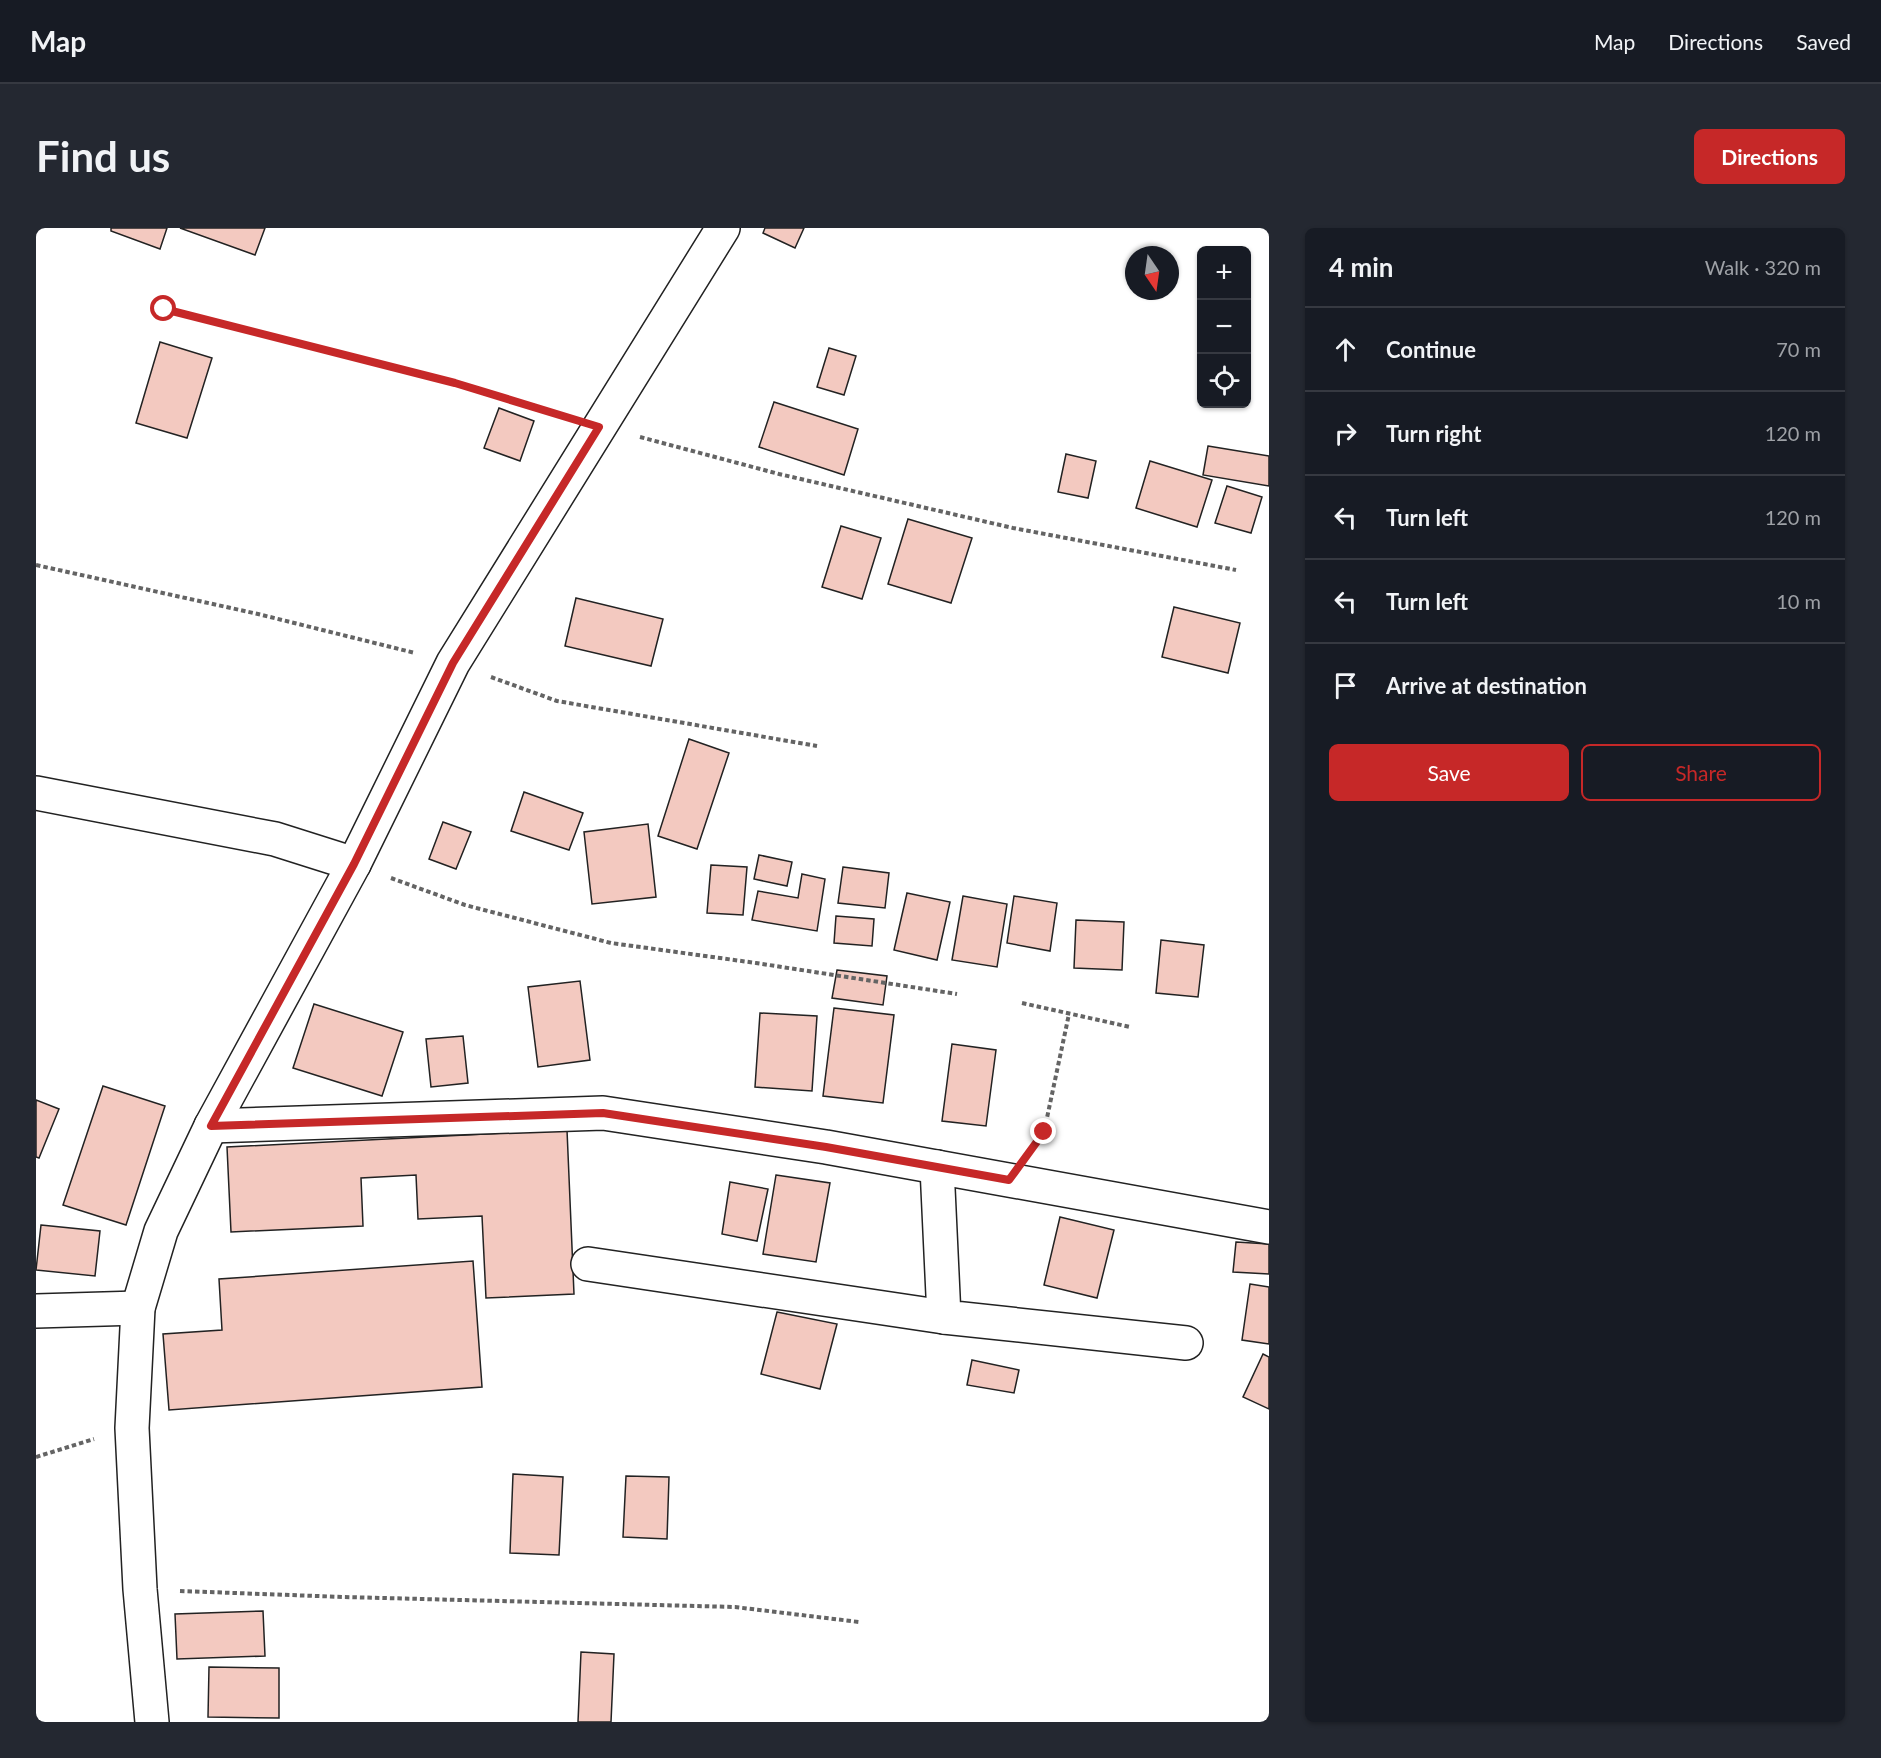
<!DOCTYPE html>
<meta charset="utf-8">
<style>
body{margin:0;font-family:Lato,sans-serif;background:#242831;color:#f1f3f6}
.controls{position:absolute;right:18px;top:18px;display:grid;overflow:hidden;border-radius:9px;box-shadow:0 2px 4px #0004}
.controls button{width:54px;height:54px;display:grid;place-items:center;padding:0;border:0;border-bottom:2px solid #363941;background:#171b24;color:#f1f3f6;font:30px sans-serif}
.compass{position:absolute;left:1089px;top:18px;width:54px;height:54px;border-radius:50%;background:#171b24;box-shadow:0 2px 4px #0004;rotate:167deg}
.stop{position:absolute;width:18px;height:18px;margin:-14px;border:4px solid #c62828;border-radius:50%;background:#fff}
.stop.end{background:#c62828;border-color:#fff;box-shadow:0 2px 6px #0008}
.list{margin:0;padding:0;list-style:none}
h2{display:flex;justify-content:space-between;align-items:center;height:78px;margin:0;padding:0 24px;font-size:26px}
h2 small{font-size:20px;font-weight:400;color:#9ea1a6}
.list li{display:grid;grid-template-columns:39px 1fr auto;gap:18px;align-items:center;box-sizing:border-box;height:84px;padding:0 24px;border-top:2px solid #363941}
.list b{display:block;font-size:22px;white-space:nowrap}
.list em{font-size:20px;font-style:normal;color:#9ea1a6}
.actions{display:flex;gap:12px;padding:18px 24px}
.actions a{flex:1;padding:14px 0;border:2px solid #c62828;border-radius:9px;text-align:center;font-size:21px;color:#c62828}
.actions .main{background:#c62828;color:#fff}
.icon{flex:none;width:33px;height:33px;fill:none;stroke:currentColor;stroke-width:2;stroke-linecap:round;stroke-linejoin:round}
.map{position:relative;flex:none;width:1233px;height:1494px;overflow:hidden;border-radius:9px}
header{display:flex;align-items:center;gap:36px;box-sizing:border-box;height:84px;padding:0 30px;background:#171b24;border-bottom:2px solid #363941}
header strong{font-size:28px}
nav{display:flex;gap:33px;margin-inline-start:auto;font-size:21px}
.intro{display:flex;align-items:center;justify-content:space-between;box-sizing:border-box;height:144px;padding:0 36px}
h1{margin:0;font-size:42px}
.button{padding:15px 27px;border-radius:9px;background:#c62828;color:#fff;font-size:21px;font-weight:700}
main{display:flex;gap:36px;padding:0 36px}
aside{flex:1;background:#171b24;border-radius:9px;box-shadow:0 2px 4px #0004}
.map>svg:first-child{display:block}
.building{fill:#f3c9c0;stroke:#222;stroke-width:1.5}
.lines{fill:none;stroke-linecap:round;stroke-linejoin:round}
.minor-casing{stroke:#222;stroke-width:36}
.path{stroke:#646464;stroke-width:4;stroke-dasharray:4.5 3;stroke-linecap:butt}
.minor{stroke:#fff;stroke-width:33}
.route{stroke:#c62828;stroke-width:8}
</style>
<header>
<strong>Map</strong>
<nav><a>Map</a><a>Directions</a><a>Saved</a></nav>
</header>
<div class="intro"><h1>Find us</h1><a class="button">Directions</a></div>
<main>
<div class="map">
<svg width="1233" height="1494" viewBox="0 0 1233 1494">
<rect width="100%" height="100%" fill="#fff"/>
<!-- building -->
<g class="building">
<path d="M 75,0 L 131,0 L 124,21 L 75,3 Z"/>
<path d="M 144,0 L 229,0 L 219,27 Z"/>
<path d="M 729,0 L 768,0 L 759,20 L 727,5 Z"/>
<path d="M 124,114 L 176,130 L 151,210 L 100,195 Z"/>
<path d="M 793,120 L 820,128 L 808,167 L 781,159 Z"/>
<path d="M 738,174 L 822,201 L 808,247 L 723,219 Z"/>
<path d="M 463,180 L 498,193 L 484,233 L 448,220 Z"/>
<path d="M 1172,218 L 1233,228 L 1233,258 L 1167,247 Z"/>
<path d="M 1030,226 L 1060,233 L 1052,270 L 1022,264 Z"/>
<path d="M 1114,233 L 1176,252 L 1161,299 L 1100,280 Z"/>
<path d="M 1191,258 L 1226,269 L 1215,305 L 1179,295 Z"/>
<path d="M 872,291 L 936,310 L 915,375 L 852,356 Z"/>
<path d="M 805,298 L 845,310 L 826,371 L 786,359 Z"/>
<path d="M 540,370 L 627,391 L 615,438 L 529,418 Z"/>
<path d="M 1138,379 L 1204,395 L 1192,445 L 1126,429 Z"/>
<path d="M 653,511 L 693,525 L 661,621 L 622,608 Z"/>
<path d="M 488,564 L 547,585 L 533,622 L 475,603 Z"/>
<path d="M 407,594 L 435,604 L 420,641 L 393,631 Z"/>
<path d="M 612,596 L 620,669 L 556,676 L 548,604 Z"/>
<path d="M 723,627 L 756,634 L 751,658 L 718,651 Z"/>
<path d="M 675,637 L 711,639 L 707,687 L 671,685 Z"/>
<path d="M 807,639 L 853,645 L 849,680 L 802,675 Z"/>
<path d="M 766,646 L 789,651 L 781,703 L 716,692 L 722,663 L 762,670 Z"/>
<path d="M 871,665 L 914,674 L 901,732 L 858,722 Z"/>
<path d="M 927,668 L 971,676 L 961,739 L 916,732 Z"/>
<path d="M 978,668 L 1021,675 L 1014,723 L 971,715 Z"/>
<path d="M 800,688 L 838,691 L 836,718 L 798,715 Z"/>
<path d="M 1040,692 L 1088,694 L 1086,742 L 1038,740 Z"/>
<path d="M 1125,712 L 1168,717 L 1162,769 L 1120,765 Z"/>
<path d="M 801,742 L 851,748 L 847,777 L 796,770 Z"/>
<path d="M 544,753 L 554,832 L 502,839 L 492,759 Z"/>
<path d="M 278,776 L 367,804 L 346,868 L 257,840 Z"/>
<path d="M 798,780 L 858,787 L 847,875 L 787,868 Z"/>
<path d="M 724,785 L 781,788 L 776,863 L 719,859 Z"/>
<path d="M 427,808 L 432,855 L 395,859 L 390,811 Z"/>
<path d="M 916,816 L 960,822 L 950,898 L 906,893 Z"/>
<path d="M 67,858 L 129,878 L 90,997 L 27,977 Z"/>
<path d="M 0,872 L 23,881 L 3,930 L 0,929 Z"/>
<path d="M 531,902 L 538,1066 L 450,1070 L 446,988 L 382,991 L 380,947 L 325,950 L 327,998 L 195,1004 L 191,919 Z"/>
<path d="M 740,947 L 794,955 L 780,1034 L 727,1026 Z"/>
<path d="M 694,954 L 732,961 L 721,1013 L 686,1006 Z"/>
<path d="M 1024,989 L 1078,1002 L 1061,1070 L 1008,1057 Z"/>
<path d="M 5,997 L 64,1003 L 59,1048 L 0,1042 Z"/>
<path d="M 1200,1014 L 1233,1016 L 1233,1046 L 1197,1044 Z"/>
<path d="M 437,1033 L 446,1159 L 133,1182 L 127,1106 L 186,1102 L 183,1051 Z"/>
<path d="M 1214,1056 L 1233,1059 L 1233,1116 L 1206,1112 Z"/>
<path d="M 741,1084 L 801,1096 L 784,1161 L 725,1146 Z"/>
<path d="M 1227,1126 L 1233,1129 L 1233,1181 L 1207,1169 Z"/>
<path d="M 936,1132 L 983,1142 L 978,1165 L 931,1157 Z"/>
<path d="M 477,1246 L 527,1249 L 523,1327 L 474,1325 Z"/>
<path d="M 590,1248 L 633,1249 L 631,1311 L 587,1309 Z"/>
<path d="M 227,1383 L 229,1428 L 141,1431 L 139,1386 Z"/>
<path d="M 545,1424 L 578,1426 L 575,1494 L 542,1494 Z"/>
<path d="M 173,1439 L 243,1440 L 243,1490 L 172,1489 Z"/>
</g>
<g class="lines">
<!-- minor casing -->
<g class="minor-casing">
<g id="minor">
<path d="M 0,565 L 239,611 L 318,636"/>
<path d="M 175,898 L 567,885 L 790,919 L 1233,999"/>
<path d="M 901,939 L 908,1089 L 1150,1115"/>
<path d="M 552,1036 L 908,1089"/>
<path d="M 0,1083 L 102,1080"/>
<path d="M 116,1494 L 104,1361 L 96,1200 L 102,1080 L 125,1003 L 175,898 L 318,636 L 417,435 L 687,0"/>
</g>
</g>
<!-- path -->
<g class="path">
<path d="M 128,81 L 419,155 L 524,187"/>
<path d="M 604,209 L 743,246 L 977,300 L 1200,342"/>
<path d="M 0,337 L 222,386 L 379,425"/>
<path d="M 455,449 L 521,473 L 781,518"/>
<path d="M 355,650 L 429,677 L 575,715 L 720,735 L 921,766"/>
<path d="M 986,775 L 1094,799"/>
<path d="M 1000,916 L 1008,904 L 1033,786"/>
<path d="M 0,1229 L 58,1211"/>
<path d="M 144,1363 L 308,1369 L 699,1379 L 823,1394"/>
</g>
<!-- minor -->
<use href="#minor" class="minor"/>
</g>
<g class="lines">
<!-- route -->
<path class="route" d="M 128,81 L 419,155 L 563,199 L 417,435 L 318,636 L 175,898 L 567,885 L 790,919 L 973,952 L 1008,904"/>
</g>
</svg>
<div class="controls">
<button>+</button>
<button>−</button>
<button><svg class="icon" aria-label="locate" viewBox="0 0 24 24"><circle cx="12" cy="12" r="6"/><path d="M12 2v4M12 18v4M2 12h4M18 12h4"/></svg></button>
</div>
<svg class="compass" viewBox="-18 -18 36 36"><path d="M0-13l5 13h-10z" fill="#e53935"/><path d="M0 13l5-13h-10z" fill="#9ea1a6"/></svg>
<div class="stop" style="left:128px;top:81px"></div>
<div class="stop end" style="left:1008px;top:904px"></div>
</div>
<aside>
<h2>4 min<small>Walk · 320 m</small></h2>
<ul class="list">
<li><svg class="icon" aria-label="ahead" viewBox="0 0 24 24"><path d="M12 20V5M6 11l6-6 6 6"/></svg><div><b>Continue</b></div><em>70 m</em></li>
<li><svg class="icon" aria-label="right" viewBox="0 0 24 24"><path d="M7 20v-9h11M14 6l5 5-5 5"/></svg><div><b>Turn right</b></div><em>120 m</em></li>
<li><svg class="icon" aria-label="left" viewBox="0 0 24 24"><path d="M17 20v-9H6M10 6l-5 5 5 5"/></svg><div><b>Turn left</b></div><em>120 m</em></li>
<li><svg class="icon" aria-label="left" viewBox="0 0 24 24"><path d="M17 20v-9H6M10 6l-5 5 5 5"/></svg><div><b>Turn left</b></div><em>10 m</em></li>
<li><svg class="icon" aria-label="arrive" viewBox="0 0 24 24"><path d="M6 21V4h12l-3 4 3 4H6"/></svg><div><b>Arrive at destination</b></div></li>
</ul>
<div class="actions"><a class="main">Save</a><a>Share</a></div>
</aside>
</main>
